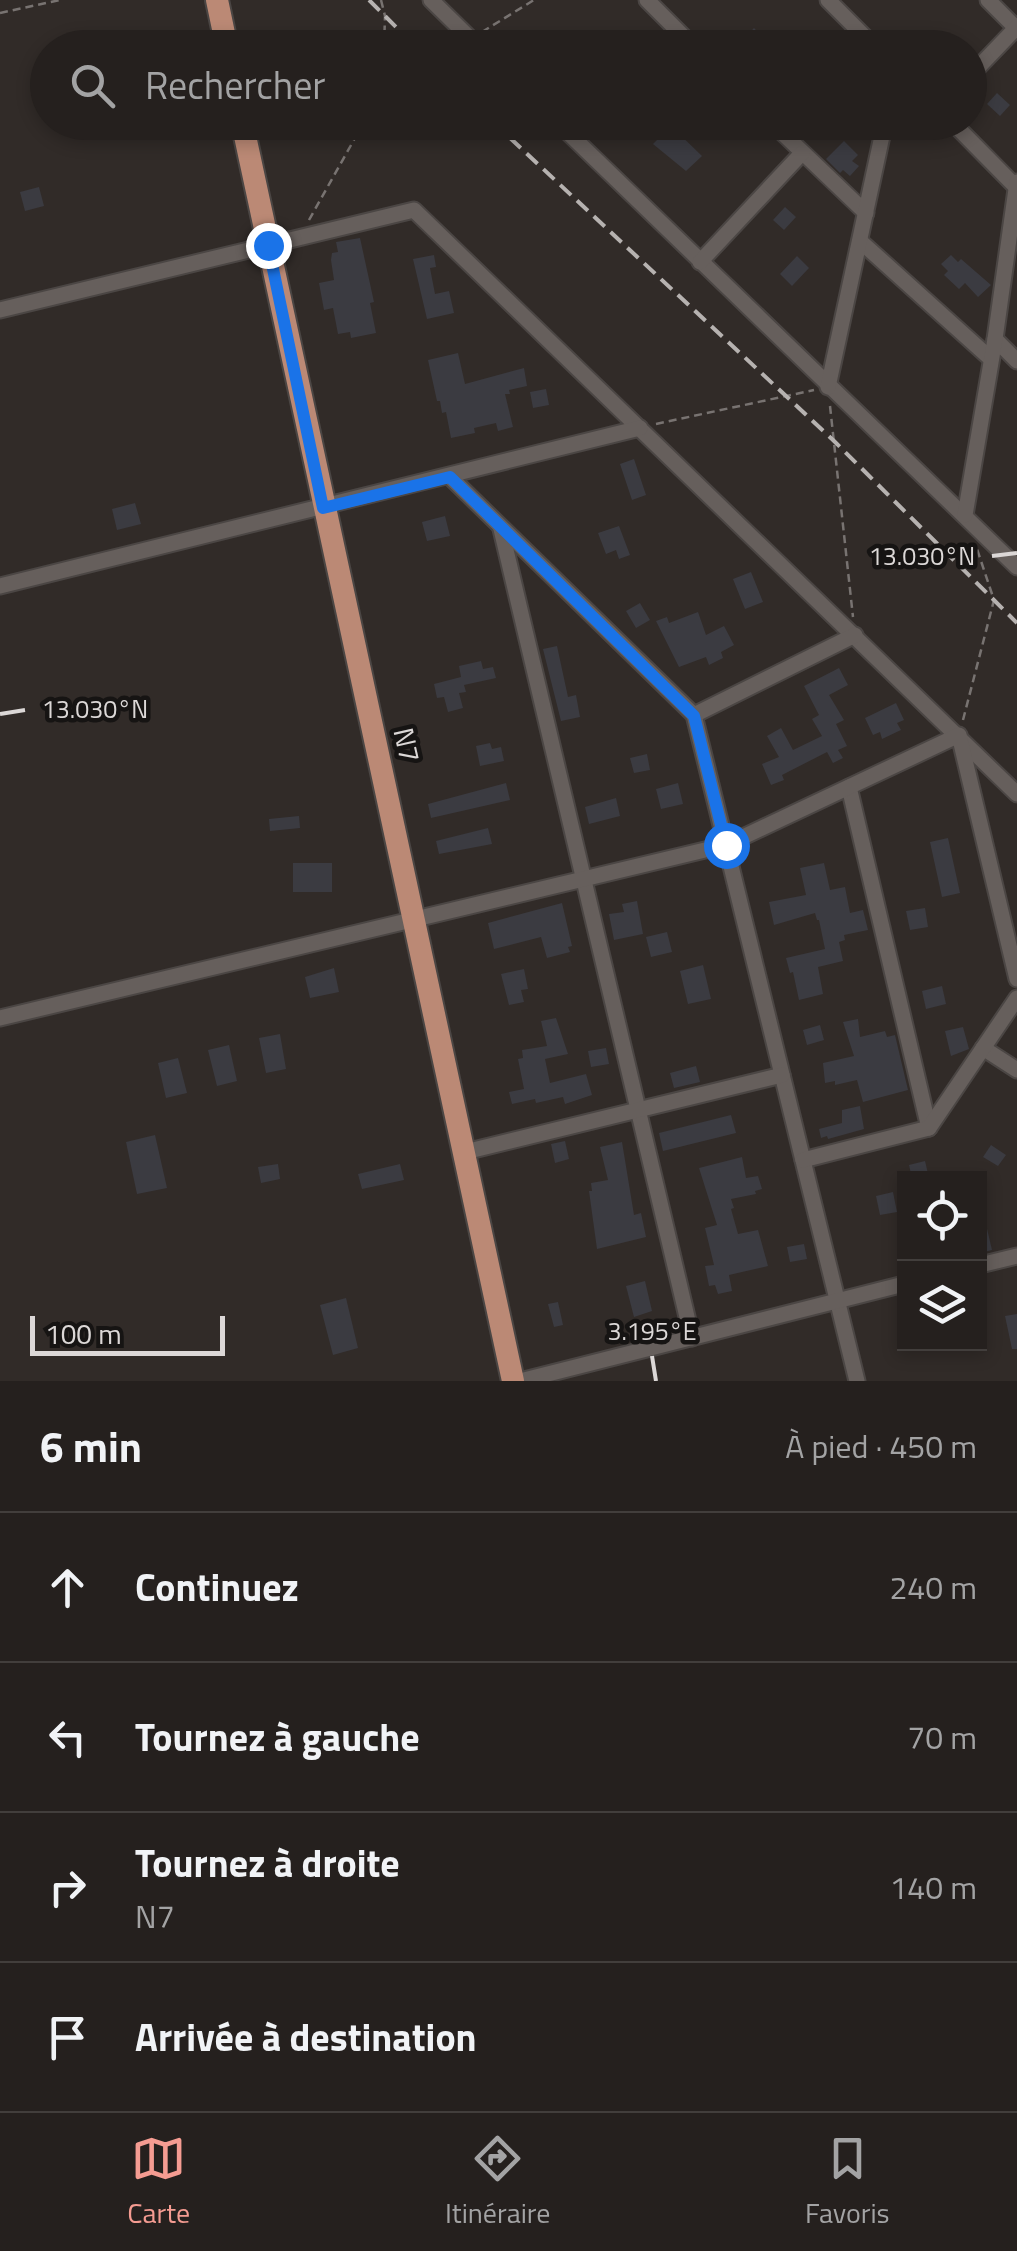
<!DOCTYPE html>
<html lang="fr">
<meta charset="utf-8">
<style>
body{margin:0;font-family:"Titillium Web",sans-serif;background:#2d2827;color:#f1f3f6}
.controls{position:absolute;right:30px;bottom:30px;display:grid;overflow:hidden;border-radius:0px;box-shadow:0 5px 15px #0003}
.controls button{width:90px;height:90px;display:grid;place-items:center;padding:0;border:0;border-bottom:2px solid #423e3c;background:#25201e;color:#f1f3f6;font:50px sans-serif}
.scale{position:absolute;left:30px;bottom:25px;width:195px;box-sizing:border-box;padding-left:10px;border:5px solid #dcd8d7;border-top:0;font-size:28px;line-height:35px;white-space:nowrap;color:#dcd8d7;-webkit-text-stroke:8px #161413;paint-order:stroke}
.stop{position:absolute;width:30px;height:30px;margin:-22px;border:8px solid #1a73e8;border-radius:50%;background:#fff}
.stop.end{background:#1a73e8;border-color:#fff;box-shadow:0 2px 10px #0008}
.list{margin:0;padding:0;list-style:none}
h2{display:flex;justify-content:space-between;align-items:center;height:130px;margin:0;padding:0 40px;font-size:42px}
h2 small{font-size:32px;font-weight:400;color:#a3a3a4}
.list li{display:grid;grid-template-columns:65px 1fr auto;gap:30px;align-items:center;box-sizing:border-box;height:150px;padding:0 40px;border-top:2px solid #423e3c}
.list b{display:block;font-size:38px;white-space:nowrap}
.list p{margin:0;font-size:32px;white-space:nowrap;color:#a3a3a4}
.list em{font-size:32px;font-style:normal;color:#a3a3a4}
.icon{flex:none;width:55px;height:55px;fill:none;stroke:currentColor;stroke-width:2;stroke-linecap:round;stroke-linejoin:round}
.map{position:relative;flex:none;width:1017px;height:1381px;overflow:hidden}
.search{position:absolute;background:#25201e;box-shadow:0 5px 15px #0003;left:30px;right:30px;top:30px;height:110px;display:flex;align-items:center;gap:25px;box-sizing:border-box;padding:0 35px;border-radius:55px;color:#a3a3a4;font-size:38px}
.sheet{height:730px;background:#25201e}
nav{display:flex;justify-content:space-around;align-items:center;box-sizing:border-box;height:140px;border-top:2px solid #423e3c;background:#25201e;font-size:28px;color:#a3a3a4}
nav a{display:grid;justify-items:center;gap:5px}
nav .on{color:#f59c92}
.map>svg:first-child{display:block}
.building{fill:#3b3b41}
.lines{fill:none;stroke-linecap:round;stroke-linejoin:round}
.minor-casing{stroke:#4b4644;stroke-width:19}
.primary-casing{stroke:#4b4644;stroke-width:26}
.path{stroke:#787371;stroke-width:2.5;stroke-dasharray:8 5;stroke-linecap:butt}
.minor{stroke:#665f5c;stroke-width:15}
.primary{stroke:#bb8975;stroke-width:22}
.rail{stroke:#b6b2b0;stroke-width:4;stroke-dasharray:15 8;stroke-linecap:butt}
.route{stroke:#1a73e8;stroke-width:12}
.ticks{fill:none;stroke:#dcd8d7;stroke-width:4}
.labels{text-anchor:middle;stroke-width:9;stroke-linejoin:round;paint-order:stroke}
.street-label{font-size:28px;fill:#dcd8d7;stroke:#161413}
.ticks-label{font-size:25px;text-anchor:middle;fill:#dcd8d7;stroke:#161413;stroke-width:9;stroke-linejoin:round;paint-order:stroke}
</style>
<div class="map">
<svg width="1017" height="1381" viewBox="0 0 1017 1381">
<rect width="100%" height="100%" fill="#312b28"/>
<!-- building -->
<g class="building">
<path d="M 754,28 L 773,48 L 735,48 Z"/>
<path d="M 997,93 L 1010,105 L 1000,116 L 987,104 Z"/>
<path d="M 671,126 L 702,156 L 686,171 L 653,144 Z"/>
<path d="M 844,141 L 858,155 L 852,161 L 859,166 L 850,176 L 843,170 L 840,173 L 826,159 Z"/>
<path d="M 39,187 L 44,206 L 25,211 L 20,192 Z"/>
<path d="M 785,207 L 796,217 L 784,230 L 773,220 Z"/>
<path d="M 360,238 L 374,302 L 370,303 L 376,333 L 351,338 L 350,332 L 338,334 L 333,308 L 324,310 L 319,283 L 334,280 L 331,260 L 332,253 L 338,252 L 336,242 Z"/>
<path d="M 434,255 L 436,267 L 430,268 L 435,294 L 449,291 L 454,313 L 427,319 L 413,259 Z"/>
<path d="M 951,255 L 958,262 L 961,259 L 991,285 L 978,297 L 965,283 L 959,289 L 944,275 L 948,271 L 941,264 Z"/>
<path d="M 797,256 L 809,268 L 792,286 L 780,274 Z"/>
<path d="M 458,353 L 465,384 L 524,368 L 527,386 L 509,390 L 510,394 L 505,394 L 513,427 L 498,431 L 496,423 L 474,428 L 475,433 L 451,438 L 446,412 L 442,413 L 440,401 L 437,401 L 428,360 Z"/>
<path d="M 546,389 L 549,405 L 533,408 L 530,392 Z"/>
<path d="M 634,459 L 646,495 L 632,500 L 620,464 Z"/>
<path d="M 135,503 L 141,524 L 117,530 L 112,509 Z"/>
<path d="M 445,516 L 450,536 L 427,541 L 422,522 Z"/>
<path d="M 619,526 L 630,555 L 619,559 L 616,550 L 606,554 L 598,533 Z"/>
<path d="M 751,572 L 763,602 L 745,609 L 733,579 Z"/>
<path d="M 640,603 L 650,620 L 636,628 L 626,611 Z"/>
<path d="M 698,612 L 706,635 L 724,626 L 734,645 L 721,652 L 723,658 L 709,665 L 706,657 L 679,667 L 656,621 L 667,617 L 669,623 Z"/>
<path d="M 557,646 L 568,697 L 576,695 L 580,717 L 561,721 L 543,649 Z"/>
<path d="M 481,661 L 483,669 L 493,667 L 496,678 L 464,685 L 466,692 L 459,693 L 463,708 L 448,712 L 444,697 L 437,698 L 434,684 L 461,677 L 459,666 Z"/>
<path d="M 839,668 L 848,685 L 829,695 L 844,720 L 836,724 L 847,746 L 838,750 L 843,758 L 833,763 L 827,752 L 782,775 L 784,780 L 771,785 L 762,764 L 779,757 L 767,736 L 781,728 L 793,750 L 822,736 L 812,719 L 819,715 L 804,686 Z"/>
<path d="M 896,703 L 904,720 L 897,723 L 901,730 L 882,739 L 880,732 L 873,735 L 865,718 Z"/>
<path d="M 490,743 L 492,749 L 501,747 L 504,761 L 480,766 L 476,746 Z"/>
<path d="M 647,754 L 650,770 L 634,773 L 630,758 Z"/>
<path d="M 506,783 L 510,800 L 431,818 L 428,804 Z"/>
<path d="M 678,783 L 683,804 L 661,809 L 656,789 Z"/>
<path d="M 616,798 L 620,816 L 589,824 L 585,807 Z"/>
<path d="M 299,816 L 300,828 L 270,831 L 269,819 Z"/>
<path d="M 488,828 L 492,844 L 439,854 L 436,841 Z"/>
<path d="M 948,838 L 960,893 L 942,897 L 930,842 Z"/>
<rect x="293" y="863" width="39" height="29"/>
<path d="M 824,863 L 830,890 L 845,887 L 850,913 L 863,910 L 868,930 L 844,935 L 845,940 L 839,942 L 843,961 L 818,967 L 823,994 L 799,1000 L 793,972 L 790,973 L 786,958 L 825,949 L 819,920 L 817,920 L 815,913 L 774,925 L 769,902 L 806,895 L 800,868 Z"/>
<path d="M 637,901 L 643,934 L 614,940 L 609,914 L 624,912 L 622,904 Z"/>
<path d="M 562,903 L 572,946 L 568,947 L 570,952 L 547,958 L 541,937 L 494,949 L 488,923 Z"/>
<path d="M 925,908 L 928,927 L 910,930 L 906,911 Z"/>
<path d="M 667,932 L 672,952 L 651,957 L 646,937 Z"/>
<path d="M 703,965 L 711,999 L 688,1004 L 680,971 Z"/>
<path d="M 334,968 L 339,992 L 310,998 L 305,977 Z"/>
<path d="M 524,969 L 528,989 L 521,990 L 524,1002 L 509,1005 L 501,974 Z"/>
<path d="M 942,986 L 946,1004 L 926,1009 L 922,991 Z"/>
<path d="M 556,1018 L 568,1054 L 545,1059 L 550,1083 L 586,1074 L 592,1095 L 565,1104 L 563,1097 L 536,1103 L 535,1099 L 512,1104 L 509,1092 L 524,1089 L 518,1059 L 523,1058 L 522,1050 L 547,1046 L 541,1021 Z"/>
<path d="M 858,1019 L 860,1037 L 885,1031 L 887,1037 L 895,1035 L 908,1090 L 863,1102 L 857,1080 L 835,1085 L 835,1081 L 825,1083 L 823,1063 L 854,1056 L 843,1022 Z"/>
<path d="M 820,1025 L 824,1040 L 807,1045 L 803,1030 Z"/>
<path d="M 963,1027 L 969,1049 L 951,1056 L 945,1031 Z"/>
<path d="M 280,1034 L 286,1069 L 266,1073 L 259,1038 Z"/>
<path d="M 229,1045 L 237,1081 L 217,1086 L 208,1050 Z"/>
<path d="M 606,1048 L 609,1064 L 591,1067 L 588,1051 Z"/>
<path d="M 178,1058 L 187,1093 L 166,1098 L 158,1063 Z"/>
<path d="M 696,1066 L 700,1082 L 674,1088 L 670,1073 Z"/>
<path d="M 860,1106 L 864,1129 L 828,1139 L 827,1136 L 821,1138 L 819,1129 L 842,1123 L 842,1110 Z"/>
<path d="M 731,1115 L 736,1133 L 663,1151 L 659,1133 Z"/>
<path d="M 155,1135 L 167,1188 L 137,1194 L 126,1142 Z"/>
<path d="M 565,1141 L 569,1159 L 555,1163 L 551,1144 Z"/>
<path d="M 622,1142 L 634,1215 L 641,1213 L 646,1237 L 597,1249 L 589,1191 L 592,1191 L 591,1183 L 608,1180 L 600,1147 Z"/>
<path d="M 991,1145 L 1006,1155 L 998,1166 L 983,1157 Z"/>
<path d="M 742,1157 L 746,1178 L 758,1176 L 762,1189 L 755,1191 L 756,1194 L 731,1199 L 734,1208 L 731,1209 L 738,1234 L 758,1230 L 768,1266 L 729,1275 L 732,1291 L 718,1294 L 715,1285 L 709,1286 L 705,1266 L 714,1265 L 705,1228 L 717,1225 L 699,1168 Z"/>
<path d="M 925,1161 L 929,1178 L 912,1178 L 909,1165 Z"/>
<path d="M 278,1164 L 280,1179 L 261,1183 L 258,1167 Z"/>
<path d="M 400,1164 L 404,1180 L 362,1189 L 358,1174 Z"/>
<path d="M 893,1192 L 897,1212 L 880,1215 L 876,1196 Z"/>
<path d="M 980,1216 L 984,1216 L 992,1250 L 980,1253 Z"/>
<path d="M 804,1244 L 807,1259 L 790,1262 L 787,1247 Z"/>
<path d="M 645,1281 L 652,1311 L 634,1317 L 626,1286 Z"/>
<path d="M 346,1298 L 358,1348 L 333,1355 L 320,1305 Z"/>
<path d="M 558,1302 L 563,1325 L 554,1327 L 548,1304 Z"/>
<path d="M 1017,1314 L 1017,1349 L 1012,1349 L 1005,1316 Z"/>
</g>
<g class="lines">
<!-- minor casing -->
<g class="minor-casing">
<g id="minor">
<path d="M 431,0 L 480,48"/>
<path d="M 647,0 L 695,48"/>
<path d="M 828,0 L 876,48"/>
<path d="M 988,0 L 1016,28"/>
<path d="M 970,76 L 1017,27"/>
<path d="M 557,122 L 1017,567"/>
<path d="M 771,122 L 866,213"/>
<path d="M 952,122 L 1017,188"/>
<path d="M 860,241 L 991,359"/>
<path d="M 700,262 L 802,153"/>
<path d="M 0,310 L 414,210 L 1017,794"/>
<path d="M 995,339 L 1017,361"/>
<path d="M 828,387 L 885,122"/>
<path d="M 450,477 L 694,715 L 857,1381"/>
<path d="M 965,515 L 995,339 L 1017,182"/>
<path d="M 501,529 L 692,1338"/>
<path d="M 0,586 L 640,428"/>
<path d="M 694,715 L 855,635"/>
<path d="M 849,787 L 929,1128"/>
<path d="M 0,1018 L 726,845 L 959,735 L 1017,979"/>
<path d="M 983,1048 L 1017,1070"/>
<path d="M 465,1152 L 782,1075"/>
<path d="M 803,1160 L 929,1128 L 1017,998"/>
<path d="M 980,1265 L 1017,1256"/>
<path d="M 520,1381 L 904,1284"/>
</g>
</g>
<!-- primary casing -->
<g class="primary-casing">
<g id="primary">
<path d="M 217,0 L 227,48"/>
<path d="M 242,122 L 513,1381"/>
</g>
</g>
<!-- path -->
<g class="path">
<path d="M 381,0 L 385,16 L 384,48"/>
<path d="M 0,13 L 60,0"/>
<path d="M 482,32 L 534,0"/>
<path d="M 309,220 L 364,122"/>
<path d="M 830,406 L 853,617"/>
<path d="M 656,424 L 814,390"/>
<path d="M 963,720 L 994,600 L 977,549"/>
</g>
<!-- minor -->
<use href="#minor" class="minor"/>
<!-- primary -->
<use href="#primary" class="primary"/>
<!-- rail -->
<g class="rail">
<path d="M 369,0 L 417,48"/>
<path d="M 493,122 L 833,440 L 1017,623"/>
</g>
</g>
<g class="lines">
<!-- route -->
<path class="route" d="M 268,245 L 323,508 L 450,477 L 694,716 L 726,845"/>
</g>
<!-- ticks -->
<path class="ticks" d="M 992,556 L 1017,553M 0,714 L 25,710M 652,1356 L 656,1381"/>
<g class="labels">
<!-- street labels -->
<g class="street-label">
<text transform="translate(407 745) rotate(77)" y="10">N7</text>
</g>
</g>
<g class="ticks-label">
<text x="922" y="565">13.030°N</text>
<text x="95" y="718">13.030°N</text>
<text x="652" y="1340">3.195°E</text>
</g>
</svg>
<div class="controls">
<button><svg class="icon" aria-label="locate" viewBox="0 0 24 24"><circle cx="12" cy="12" r="6"/><path d="M12 2v4M12 18v4M2 12h4M18 12h4"/></svg></button>
<button><svg class="icon" aria-label="layers" viewBox="0 0 24 24"><path d="M12 4l9 5-9 5-9-5zM3 14l9 5 9-5"/></svg></button>
</div>
<div class="scale">100 m</div>
<div class="stop" style="left:726px;top:845px"></div>
<div class="stop end" style="left:268px;top:245px"></div>
<div class="search"><svg class="icon" aria-label="search" viewBox="0 0 24 24"><circle cx="10" cy="10" r="6"/><path d="M15 15l6 6"/></svg>Rechercher</div>
</div>
<section class="sheet">
<h2>6 min<small>À pied · 450 m</small></h2>
<ul class="list">
<li><svg class="icon" aria-label="ahead" viewBox="0 0 24 24"><path d="M12 20V5M6 11l6-6 6 6"/></svg><div><b>Continuez</b></div><em>240 m</em></li>
<li><svg class="icon" aria-label="left" viewBox="0 0 24 24"><path d="M17 20v-9H6M10 6l-5 5 5 5"/></svg><div><b>Tournez à gauche</b></div><em>70 m</em></li>
<li><svg class="icon" aria-label="right" viewBox="0 0 24 24"><path d="M7 20v-9h11M14 6l5 5-5 5"/></svg><div><b>Tournez à droite</b><p>N7</p></div><em>140 m</em></li>
<li><svg class="icon" aria-label="arrive" viewBox="0 0 24 24"><path d="M6 21V4h12l-3 4 3 4H6"/></svg><div><b>Arrivée à destination</b></div></li>
</ul>
</section>
<nav>
<a class="on"><svg class="icon" aria-label="map" viewBox="0 0 24 24"><path d="M3 6l6-2 6 2 6-2v14l-6 2-6-2-6 2zM9 4v14M15 6v14"/></svg>Carte</a>
<a><svg class="icon" aria-label="directions" viewBox="0 0 24 24"><path d="M12 3l9 9-9 9-9-9zM9 14v-3h6M13 9l2 2-2 2"/></svg>Itinéraire</a>
<a><svg class="icon" aria-label="saved" viewBox="0 0 24 24"><path d="M7 4h10v16l-5-4-5 4z"/></svg>Favoris</a>
</nav>
